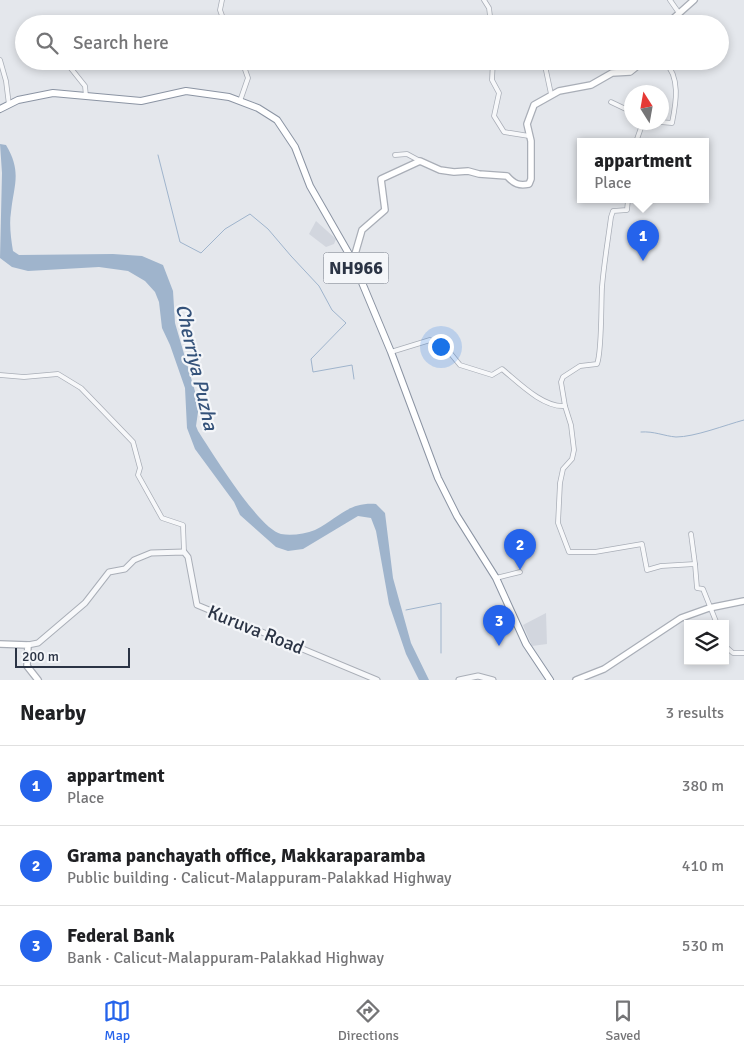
<!DOCTYPE html>
<meta charset="utf-8">
<style>
body{margin:0;font-family:Signika,sans-serif;background:#f2f2f2;color:#202124}
.controls{position:absolute;right:15px;bottom:15px;display:grid;overflow:hidden;border-radius:0px;box-shadow:0 2px 8px #0003}
.controls button{width:45px;height:45px;display:grid;place-items:center;padding:0;border:0;border-bottom:1px solid #e0e0e0;background:#fff;color:#202124;font:25px sans-serif}
.compass{position:absolute;left:624px;top:85px;width:45px;height:45px;border-radius:50%;background:#fff;box-shadow:0 2px 8px #0003;rotate:349deg}
.scale{position:absolute;left:15px;bottom:12px;width:115px;box-sizing:border-box;padding-left:5px;border:2px solid #2b3445;border-top:0;font-size:14px;line-height:18px;white-space:nowrap;color:#2b3445;-webkit-text-stroke:4px #f4f6f9;paint-order:stroke}
.you{position:absolute;left:440px;top:346px;width:18px;height:18px;margin:-12px;border:4px solid #fff;border-radius:50%;background:#1a73e8;box-shadow:0 0 0 8px #1a73e833}
.badge{display:grid;place-items:center;width:32px;height:32px;border-radius:50%;background:#2563eb;color:#fff;font-size:16px;font-weight:700}
.pin{position:absolute;translate:-50% -41px;filter:drop-shadow(0 1px 2px #0008)}
.pin::after{content:'';position:absolute;top:26px;width:18px;height:15px;background:inherit;clip-path:polygon(0 0,100% 0,50% 100%)}
.popup{position:absolute;left:577px;top:138px;width:132px;height:65px;box-sizing:border-box;display:grid;place-content:center;border-radius:0px;background:#fff;filter:drop-shadow(0 1px 4px #0005);font-size:16px;white-space:nowrap;color:#757577}
.popup b{font-size:19px;color:#202124}
.popup::after{content:'';position:absolute;left:50%;top:100%;margin-left:-10px;border:10px solid transparent;border-top-color:#fff}
.list{margin:0;padding:0;list-style:none}
h2{display:flex;justify-content:space-between;align-items:center;height:65px;margin:0;padding:0 20px;font-size:21px}
h2 small{font-size:16px;font-weight:400;color:#757577}
.list li{display:grid;grid-template-columns:32px 1fr auto;gap:15px;align-items:center;box-sizing:border-box;height:80px;padding:0 20px;border-top:1px solid #e0e0e0}
.list b{display:block;font-size:19px;white-space:nowrap}
.list p{margin:0;font-size:16px;white-space:nowrap;color:#757577}
.list em{font-size:16px;font-style:normal;color:#757577}
.icon{flex:none;width:28px;height:28px;fill:none;stroke:currentColor;stroke-width:2;stroke-linecap:round;stroke-linejoin:round}
.map{position:relative;flex:none;width:744px;height:680px;overflow:hidden}
.search{position:absolute;background:#fff;box-shadow:0 2px 8px #0003;left:15px;right:15px;top:15px;height:55px;display:flex;align-items:center;gap:12px;box-sizing:border-box;padding:0 18px;border-radius:28px;color:#757577;font-size:19px}
.sheet{height:305px;background:#fff}
nav{display:flex;justify-content:space-around;align-items:center;box-sizing:border-box;height:70px;border-top:1px solid #e0e0e0;background:#fff;font-size:14px;color:#757577}
nav a{display:grid;justify-items:center;gap:2px}
nav .on{color:#2563eb}
.map>svg:first-child{display:block}
.built{fill:#d2d6de}
.water{fill:#9fb4cc}
.lines{fill:none;stroke-linecap:round;stroke-linejoin:round}
.stream{stroke:#9fb4cc;stroke-width:1}
.minor-casing{stroke:#a9aeb7;stroke-width:5.5}
.tertiary-casing{stroke:#a9aeb7;stroke-width:7}
.secondary-casing{stroke:#a9aeb7;stroke-width:8}
.trunk-casing{stroke:#8b94a3;stroke-width:8}
.minor{stroke:#f7f8fa;stroke-width:4}
.tertiary{stroke:#f7f8fa;stroke-width:5}
.secondary{stroke:#fff;stroke-width:5.5}
.trunk{stroke:#fff;stroke-width:6}
.labels{text-anchor:middle;stroke-width:4.5;stroke-linejoin:round;paint-order:stroke}
.shield{fill:#f4f6f9;stroke:#676e7b;stroke-width:1}
.shield-label{font-size:18px;font-weight:bold;fill:#2b3445}
.street-label{font-size:19px;fill:#2b3445;stroke:#f4f6f9}
.water-label{font-size:20px;font-style:italic;fill:#34527a;stroke:#f4f6f9}
</style>
<div class="map">
<svg width="744" height="680" viewBox="0 0 744 680">
<rect width="100%" height="100%" fill="#e4e7ec"/>
<!-- built -->
<g class="built">
<path d="M 316,221 L 336,239 L 334,244 L 326,247 L 309,234 Z"/>
<path d="M 546,613 L 547,644 L 532,646 L 523,625 Z"/>
</g>
<!-- water -->
<path class="water" d="M 0,144 L 6,145 C 22,172 14,184 11,212 C 9,224 11,239 13,251 L 19,255 L 113,254 L 142,256 L 163,265 L 173,291 L 175,323 L 199,405 L 196,426 L 198,431 C 211,451 259,529 281,534 C 291,536 305,534 315,530 C 338,519 347,502 376,504 L 385,513 L 393,578 L 411,643 L 429,680 L 419,680 L 406,654 L 389,604 L 376,531 L 371,518 L 358,516 L 303,549 L 288,551 L 276,547 L 240,515 L 234,502 L 195,449 L 187,428 L 185,388 L 170,345 L 162,328 L 159,302 L 155,292 L 145,281 L 128,271 L 99,267 L 28,271 L 12,267 L 0,258 L 2,173 Z"/>
<g class="lines">
<!-- stream -->
<g class="stream">
<path d="M 158,155 L 180,242 L 201,253 L 225,229 L 250,214 L 268,229 L 291,256 L 319,286 L 332,310 L 346,323 L 311,359 L 313,372 L 352,365 L 354,379"/>
<path d="M 641,432 C 654,431 664,436 676,437 C 695,437 725,425 744,420"/>
<path d="M 406,610 L 441,603 L 441,653"/>
</g>
<!-- minor casing -->
<g class="minor-casing">
<g id="minor">
<path d="M 222,0 L 220,10 L 225,24"/>
<path d="M 484,0 L 489,8 L 491,24"/>
<path d="M 670,0 L 679,13"/>
<path d="M 0,60 L 6,81 L 9,105"/>
<path d="M 65,61 L 85,86 L 86,96"/>
<path d="M 493,61 L 492,80 L 499,93 L 494,116 L 504,132 L 529,136"/>
<path d="M 544,61 L 551,94"/>
<path d="M 240,101 L 248,78 L 242,61"/>
<path d="M 611,102 L 632,112"/>
<path d="M 660,122 L 672,123 C 676,103 681,77 664,61"/>
<path d="M 636,142 L 643,122"/>
<path d="M 395,155 L 407,154 L 420,161"/>
<path d="M 391,352 L 430,340 L 437,352 L 451,354 L 460,365 L 492,375 L 502,369 C 518,382 543,408 565,406 L 571,425 L 574,450 L 572,459 L 563,469 L 560,483 L 558,523 L 569,552 L 595,552 L 642,544 L 647,570 L 661,566 L 695,564 L 697,588 L 703,589 L 717,624"/>
<path d="M 0,375 L 24,377 L 58,374 L 81,388 L 133,442 L 140,468 L 138,475 L 162,518 L 183,525 L 184,552"/>
<path d="M 565,406 L 561,382 L 563,377 L 580,366 L 597,364 C 602,352 601,304 602,287 C 604,263 608,240 611,217 L 613,211 L 627,210 L 628,200"/>
<path d="M 691,534 L 695,564"/>
<path d="M 496,578 L 520,572"/>
<path d="M 725,646 L 733,653 L 744,653"/>
</g>
</g>
<!-- tertiary casing -->
<g class="tertiary-casing">
<g id="tertiary">
<path d="M 28,645 L 38,643 L 85,603 L 109,572 L 125,569 L 134,560 L 151,553 L 184,552 L 188,557 L 197,605 L 377,680"/>
<path d="M 459,680 L 478,676 L 493,680"/>
</g>
</g>
<!-- secondary casing -->
<g class="secondary-casing">
<g id="secondary">
<path d="M 667,24 L 694,0"/>
<path d="M 353,261 L 362,230 L 385,210 L 381,179 L 420,161 L 440,170 L 454,172 L 468,171 L 479,174 L 507,176 C 514,184 519,186 529,184 L 531,179 L 531,141 L 527,124 L 534,105 L 559,91 L 591,85 L 612,73 L 630,72 L 640,64 L 656,61"/>
<path d="M 0,644 L 28,645 L 27,666 L 38,680"/>
<path d="M 576,680 L 604,669 L 681,618 L 709,608 L 744,601"/>
</g>
</g>
<!-- trunk casing -->
<g class="trunk-casing">
<path id="trunk" d="M 0,109 L 18,100 L 53,93 L 141,101 L 186,91 L 229,97 L 258,108 L 277,120 L 295,147 L 310,186 L 353,261 L 391,352 L 438,478 L 457,516 L 496,578 L 526,644 L 550,680"/>
</g>
<!-- minor -->
<use href="#minor" class="minor"/>
<!-- tertiary -->
<use href="#tertiary" class="tertiary"/>
<!-- secondary -->
<use href="#secondary" class="secondary"/>
<!-- trunk -->
<use href="#trunk" class="trunk"/>
</g>
<g class="labels">
<!-- shield labels -->
<rect class="shield" x="323.5" y="252.5" width="65" height="31" rx="4"/>
<g class="shield-label">
<text x="356" y="274">NH966</text>
</g>
<!-- street labels -->
<g class="street-label">
<text transform="translate(256 629) rotate(22)" y="7">Kuruva Road</text>
</g>
<!-- water labels -->
<g class="water-label">
<text transform="translate(197 367) rotate(77)" y="7">Cherriya Puzha</text>
</g>
</g>
</svg>
<div class="controls">
<button><svg class="icon" aria-label="layers" viewBox="0 0 24 24"><path d="M12 4l9 5-9 5-9-5zM3 14l9 5 9-5"/></svg></button>
</div>
<svg class="compass" viewBox="-18 -18 36 36"><path d="M0-13l5 13h-10z" fill="#e53935"/><path d="M0 13l5-13h-10z" fill="#757577"/></svg>
<div class="scale">200 m</div>
<div class="you"></div>
<div class="pin badge" style="left:643px;top:261px">1</div>
<div class="popup"><b>appartment</b>Place</div>
<div class="pin badge" style="left:520px;top:570px">2</div>
<div class="pin badge" style="left:499px;top:646px">3</div>
<div class="search"><svg class="icon" aria-label="search" viewBox="0 0 24 24"><circle cx="10" cy="10" r="6"/><path d="M15 15l6 6"/></svg>Search here</div>
</div>
<section class="sheet">
<h2>Nearby<small>3 results</small></h2>
<ul class="list">
<li><span class="badge">1</span><div><b>appartment</b><p>Place</p></div><em>380 m</em></li>
<li><span class="badge">2</span><div><b>Grama panchayath office, Makkaraparamba</b><p>Public building · Calicut-Malappuram-Palakkad Highway</p></div><em>410 m</em></li>
<li><span class="badge">3</span><div><b>Federal Bank</b><p>Bank · Calicut-Malappuram-Palakkad Highway</p></div><em>530 m</em></li>
</ul>
</section>
<nav>
<a class="on"><svg class="icon" aria-label="map" viewBox="0 0 24 24"><path d="M3 6l6-2 6 2 6-2v14l-6 2-6-2-6 2zM9 4v14M15 6v14"/></svg>Map</a>
<a><svg class="icon" aria-label="directions" viewBox="0 0 24 24"><path d="M12 3l9 9-9 9-9-9zM9 14v-3h6M13 9l2 2-2 2"/></svg>Directions</a>
<a><svg class="icon" aria-label="saved" viewBox="0 0 24 24"><path d="M7 4h10v16l-5-4-5 4z"/></svg>Saved</a>
</nav>
